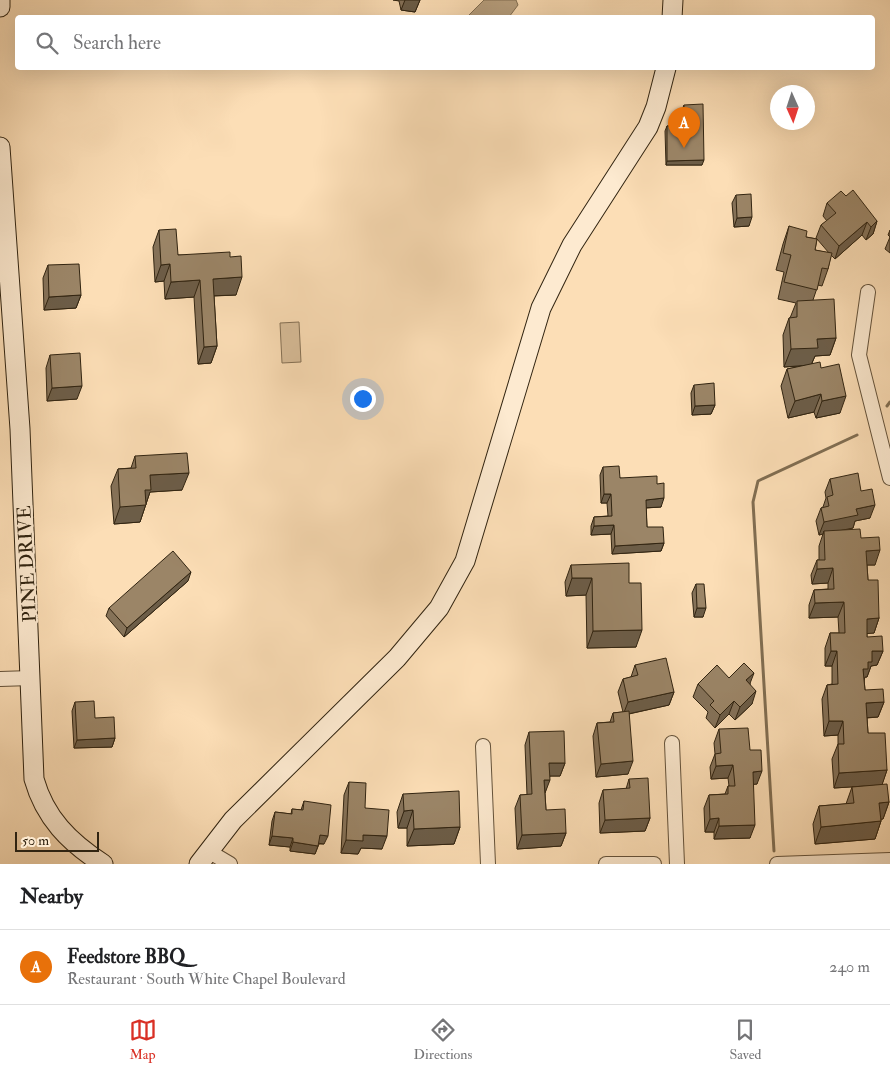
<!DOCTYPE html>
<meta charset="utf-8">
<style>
body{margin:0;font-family:"IM FELL Double Pica",serif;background:#f2f2f2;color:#202124}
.compass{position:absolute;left:770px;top:85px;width:45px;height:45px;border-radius:50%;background:#fff;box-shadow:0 5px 20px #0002;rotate:177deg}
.scale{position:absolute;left:15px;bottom:12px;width:84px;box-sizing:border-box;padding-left:5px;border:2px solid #312411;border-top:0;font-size:14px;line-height:18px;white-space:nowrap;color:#312411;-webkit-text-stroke:4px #fdead0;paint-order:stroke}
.you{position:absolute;left:362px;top:398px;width:18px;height:18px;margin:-12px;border:4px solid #fff;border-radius:50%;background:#1a73e8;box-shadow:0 0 0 8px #1a73e833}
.badge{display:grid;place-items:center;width:32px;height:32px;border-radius:50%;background:#d93025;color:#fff;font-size:16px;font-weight:700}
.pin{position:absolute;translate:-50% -41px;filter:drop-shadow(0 1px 2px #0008)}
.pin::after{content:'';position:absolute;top:26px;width:18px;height:15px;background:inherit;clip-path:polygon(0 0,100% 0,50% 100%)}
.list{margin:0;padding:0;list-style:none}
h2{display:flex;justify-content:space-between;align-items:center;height:65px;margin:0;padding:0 20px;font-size:21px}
h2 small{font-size:16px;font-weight:400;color:#757577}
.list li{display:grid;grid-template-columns:32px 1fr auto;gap:15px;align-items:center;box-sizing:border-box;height:75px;padding:0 20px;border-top:1px solid #e0e0e0}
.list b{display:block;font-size:19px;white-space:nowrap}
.list p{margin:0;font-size:16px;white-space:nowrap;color:#757577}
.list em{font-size:16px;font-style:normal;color:#757577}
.icon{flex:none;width:28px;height:28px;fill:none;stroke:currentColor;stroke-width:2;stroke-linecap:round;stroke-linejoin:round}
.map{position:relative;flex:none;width:890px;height:864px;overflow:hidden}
.search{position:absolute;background:#fff;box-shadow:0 5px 20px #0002;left:15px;right:15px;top:15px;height:55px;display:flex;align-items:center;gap:12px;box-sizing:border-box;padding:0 18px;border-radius:5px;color:#757577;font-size:19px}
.sheet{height:140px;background:#fff}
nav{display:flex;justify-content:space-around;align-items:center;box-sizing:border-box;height:70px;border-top:1px solid #e0e0e0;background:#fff;font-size:14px;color:#757577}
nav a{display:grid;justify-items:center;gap:2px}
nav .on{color:#d93025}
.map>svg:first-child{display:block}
.garden{fill:#d9be9a;stroke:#857156}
.water{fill:#b79f7e;stroke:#816e52}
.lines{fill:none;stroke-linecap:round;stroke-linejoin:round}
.stream{stroke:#816e52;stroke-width:3}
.street-casing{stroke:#64523a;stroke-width:16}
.secondary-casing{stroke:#312411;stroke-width:21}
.street{stroke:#fdead0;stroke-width:14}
.secondary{stroke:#fdead0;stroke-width:19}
.wall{fill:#857259;stroke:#312411;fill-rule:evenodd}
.shaded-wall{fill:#6c5d48;stroke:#312411}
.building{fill:#9b8567;stroke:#312411}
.labels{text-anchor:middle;stroke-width:4.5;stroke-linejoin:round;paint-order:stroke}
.street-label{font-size:19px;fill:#312411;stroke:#fdead0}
</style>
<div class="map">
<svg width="890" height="864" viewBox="0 0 890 864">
<rect width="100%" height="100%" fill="#fcdeb6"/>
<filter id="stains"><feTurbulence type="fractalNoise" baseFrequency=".004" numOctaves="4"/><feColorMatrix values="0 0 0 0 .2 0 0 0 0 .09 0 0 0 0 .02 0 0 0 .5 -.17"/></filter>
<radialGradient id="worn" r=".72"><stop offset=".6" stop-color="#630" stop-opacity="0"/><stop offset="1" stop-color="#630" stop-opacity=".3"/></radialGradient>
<!-- garden -->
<path class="garden" d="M 299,322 L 301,362 L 282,363 L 280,323 Z"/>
<!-- water -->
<path class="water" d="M 484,0 L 516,0 L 518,5 L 509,17 L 467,17 Z"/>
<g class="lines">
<!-- stream -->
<g class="stream">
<path d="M 887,406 L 890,402"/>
<path d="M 774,851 L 753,502 L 758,481 L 857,435"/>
</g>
<!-- street casing -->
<g class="street-casing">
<g id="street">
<path d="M 868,292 L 859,355 L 890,478"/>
<path d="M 0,679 L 31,678"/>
<path d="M 672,743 L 677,864"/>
<path d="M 483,746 L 488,864"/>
<path d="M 208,851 L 230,864"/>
<path d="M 606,864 L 654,864"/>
<path d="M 777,864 L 890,860"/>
</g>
</g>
<!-- secondary casing -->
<g class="secondary-casing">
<g id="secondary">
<path d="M 0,7 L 0,0"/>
<path d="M 672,18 L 673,0"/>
<path d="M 0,147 L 20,429 L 34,779 C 45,818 69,842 103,864"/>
<path d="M 199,864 L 233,820 L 397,658 L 439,608 L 465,561 L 541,308 L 572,245 L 648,127 L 656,107 L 666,68"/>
</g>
</g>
<!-- street -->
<use href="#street" class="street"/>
<!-- secondary -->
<use href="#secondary" class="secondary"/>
</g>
<!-- wall -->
<g class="wall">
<path d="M 393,0 L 420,0 L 415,12 L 401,10 L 399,1 Z"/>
<path d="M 684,105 L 702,165 L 666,165 L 665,131 L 667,126 L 671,126 L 671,118 L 673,113 L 682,113 L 682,110 Z"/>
<path d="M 736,195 L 749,226 L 734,227 L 732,203 Z"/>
<path d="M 846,196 L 877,221 L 873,234 L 866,240 L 862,235 L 835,259 L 831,255 L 828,269 L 822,286 L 818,285 L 813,300 L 836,338 L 830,355 L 815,356 L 812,363 L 821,368 L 840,413 L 816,418 L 814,412 L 788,418 L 781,386 L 787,369 L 802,366 L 784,367 L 783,335 L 789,318 L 790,318 L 796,303 L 778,299 L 784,272 L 776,270 L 783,244 L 789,226 L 806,237 L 817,239 L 816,238 L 821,225 L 827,221 L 823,216 L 827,203 ZM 817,239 L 829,253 L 815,250 Z"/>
<path d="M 159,230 L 178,255 L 230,257 L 236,295 L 214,296 L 217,346 L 211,363 L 198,364 L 194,297 L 165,299 L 164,281 L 155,282 L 153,247 Z"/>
<path d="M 890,230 L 890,253 L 885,249 L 890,237 L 888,235 Z"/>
<path d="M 48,265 L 81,295 L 76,308 L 44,310 L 43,278 Z"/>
<path d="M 50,355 L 77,399 L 47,401 L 46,368 Z"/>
<path d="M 694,385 L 715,405 L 711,414 L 692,415 L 691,393 Z"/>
<path d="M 135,456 L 182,490 L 150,492 L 140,522 L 114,524 L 111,486 L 118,469 L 131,468 Z"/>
<path d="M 603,467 L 620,478 L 657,484 L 661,507 L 646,508 L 647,527 L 664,543 L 661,551 L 612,554 L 611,534 L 591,535 L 591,526 L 594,517 L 608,516 L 607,503 L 601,503 L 600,475 Z"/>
<path d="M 830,479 L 861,491 L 870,518 L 855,521 L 853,528 L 843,530 L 861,538 L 875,565 L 867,565 L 868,580 L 879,618 L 874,633 L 867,633 L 867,637 L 883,651 L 877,665 L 871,666 L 867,677 L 865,677 L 864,679 L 865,690 L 884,702 L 878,717 L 867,718 L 868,733 L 887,770 L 882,784 L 889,802 L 883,819 L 881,819 L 881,821 L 875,839 L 815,844 L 813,824 L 819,806 L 846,804 L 852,787 L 863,786 L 834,788 L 832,759 L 838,744 L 838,735 L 824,736 L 822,699 L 827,685 L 832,684 L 832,666 L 825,666 L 825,648 L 830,633 L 839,633 L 838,617 L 809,618 L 809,605 L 814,590 L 828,589 L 828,583 L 812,584 L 811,575 L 817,560 L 819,560 L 819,546 L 823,534 L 819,535 L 816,521 L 821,508 L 823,507 L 826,498 L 825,492 Z"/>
<path d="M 571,565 L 629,583 L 636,647 L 587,648 L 586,595 L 566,596 L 565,582 Z"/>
<path d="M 188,581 L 124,637 L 106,616 L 109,608 Z"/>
<path d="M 696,584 L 703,617 L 694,617 L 692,593 Z"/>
<path d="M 635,665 L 674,692 L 669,705 L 629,714 L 628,774 L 596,777 L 593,736 L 597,723 L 610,722 L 613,713 L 623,712 L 618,692 L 623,679 L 631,677 Z"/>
<path d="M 729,678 L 750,683 L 752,704 L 735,720 L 729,714 L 715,728 L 706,718 L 708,712 L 693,697 L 698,684 Z"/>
<path d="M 75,702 L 95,718 L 115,738 L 112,747 L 74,748 L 72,711 Z"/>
<path d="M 719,729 L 750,750 L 757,784 L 753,784 L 750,838 L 714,839 L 714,832 L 705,832 L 704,808 L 709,795 L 725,794 L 728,786 L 729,786 L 728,778 L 711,779 L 710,767 L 715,754 L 714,743 Z"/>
<path d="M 529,732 L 565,763 L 560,776 L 550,776 L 545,793 L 546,810 L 566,833 L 561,846 L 517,849 L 515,808 L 520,795 L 527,795 L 525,745 Z"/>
<path d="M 629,779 L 650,818 L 645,831 L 600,833 L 599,803 L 603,790 L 626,789 Z"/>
<path d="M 349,782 L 365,808 L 382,849 L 361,848 L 358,854 L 341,853 L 344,795 Z"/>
<path d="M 403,794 L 460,827 L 454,844 L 407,846 L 407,828 L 398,828 L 397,812 Z"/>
<path d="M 304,801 L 324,844 L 319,844 L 315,854 L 290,851 L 290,847 L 269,845 L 272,821 L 275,812 L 291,814 L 292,809 L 301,810 Z"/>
</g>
<!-- shaded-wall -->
<g class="shaded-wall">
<path d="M 405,0 L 420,0 L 415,12 L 401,10 Z"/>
<path d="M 704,160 L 702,165 L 666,165 L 667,161 Z"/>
<path d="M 752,217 L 749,226 L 734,227 L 737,218 Z"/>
<path d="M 877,221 L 873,234 L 866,240 L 871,227 Z"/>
<path d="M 867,222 L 862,235 L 835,259 L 839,246 Z"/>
<path d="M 170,264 L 164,281 L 155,282 L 161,265 Z"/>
<path d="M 242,277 L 236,295 L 207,296 L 213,279 Z"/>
<path d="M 200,280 L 194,297 L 165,299 L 171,282 Z"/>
<path d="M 81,295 L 76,308 L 44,310 L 49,297 Z"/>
<path d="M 836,338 L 830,355 L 815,356 L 811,365 L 784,367 L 791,349 L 817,339 Z"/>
<path d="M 217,346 L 211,363 L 198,364 L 204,347 Z"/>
<path d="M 82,386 L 77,399 L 47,401 L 52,388 Z"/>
<path d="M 821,394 L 814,412 L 788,418 L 795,401 Z"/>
<path d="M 846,396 L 840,413 L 816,418 L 822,401 Z"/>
<path d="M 715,405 L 711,414 L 692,415 L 695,406 Z"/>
<path d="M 189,473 L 182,490 L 150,492 L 140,522 L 114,524 L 120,507 L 150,475 Z"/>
<path d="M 604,494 L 611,494 L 607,503 L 601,503 Z"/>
<path d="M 664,498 L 661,507 L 642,508 L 646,500 Z"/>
<path d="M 875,505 L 870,518 L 855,521 L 853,528 L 824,534 L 824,531 L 823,534 L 819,535 L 824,522 L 856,509 Z"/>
<path d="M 614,525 L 611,534 L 591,535 L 594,526 Z"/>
<path d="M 664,543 L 661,551 L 612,554 L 615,546 Z"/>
<path d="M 880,550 L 875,565 L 861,565 L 866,551 Z"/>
<path d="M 833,568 L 828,583 L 812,584 L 817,569 Z"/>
<path d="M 191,572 L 188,581 L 124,637 L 127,628 Z"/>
<path d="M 572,578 L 592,578 L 586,595 L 566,596 Z"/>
<path d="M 844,602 L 838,617 L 809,618 L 815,603 Z"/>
<path d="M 697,608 L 706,608 L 703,617 L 694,617 Z"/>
<path d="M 879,618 L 874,633 L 862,634 L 867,619 Z"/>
<path d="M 642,630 L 636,647 L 587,648 L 593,631 Z"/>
<path d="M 831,651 L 837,651 L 832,666 L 825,666 Z"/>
<path d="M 872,651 L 883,651 L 877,665 L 871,666 L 867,677 L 865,677 L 863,684 L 863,669 Z"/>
<path d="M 754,673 L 749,686 L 746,680 Z"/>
<path d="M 756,691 L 752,704 L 735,720 L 740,707 Z"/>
<path d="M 674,692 L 669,705 L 623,715 L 628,702 Z"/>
<path d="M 734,701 L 729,714 L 715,728 L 720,715 Z"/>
<path d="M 884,702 L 878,717 L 861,718 L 866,703 Z"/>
<path d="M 829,721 L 843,721 L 838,735 L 824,736 Z"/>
<path d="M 115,738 L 112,747 L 74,748 L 77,740 Z"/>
<path d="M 633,761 L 628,774 L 596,777 L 601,764 Z"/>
<path d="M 549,763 L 565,763 L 560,776 L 545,776 Z"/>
<path d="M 733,765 L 728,778 L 711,779 L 716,766 Z"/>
<path d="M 887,770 L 882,785 L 834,788 L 839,773 Z"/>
<path d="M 762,771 L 757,784 L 748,785 L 753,772 Z"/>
<path d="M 544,780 L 550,780 L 545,793 Z"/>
<path d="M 889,802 L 883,819 L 873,820 L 879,803 Z"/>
<path d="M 413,810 L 407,828 L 398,828 L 404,811 Z"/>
<path d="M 650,818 L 645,831 L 600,833 L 605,820 Z"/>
<path d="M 719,818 L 714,832 L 705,832 L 710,819 Z"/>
<path d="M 881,821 L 875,839 L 815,844 L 821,827 Z"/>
<path d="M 755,825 L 750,838 L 714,839 L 719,826 Z"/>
<path d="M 460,827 L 454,844 L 407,846 L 414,829 Z"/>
<path d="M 566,833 L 561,846 L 517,849 L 522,835 Z"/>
<path d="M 320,835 L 328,836 L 324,844 L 317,843 Z"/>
<path d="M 363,835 L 387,836 L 382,849 L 361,848 L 358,854 L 341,853 L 346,840 Z"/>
<path d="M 272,836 L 293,838 L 290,847 L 269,845 Z"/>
<path d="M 293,842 L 318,846 L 315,854 L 290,851 Z"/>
</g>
<!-- building -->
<g class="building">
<path d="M 703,104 L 704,160 L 667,161 L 667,126 L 673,126 L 673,113 L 684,113 L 684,105 Z"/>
<path d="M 853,190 L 877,221 L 871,227 L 867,222 L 839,246 L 821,225 L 836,213 L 827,203 L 841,191 L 846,196 Z"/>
<path d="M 751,194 L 752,217 L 737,218 L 736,195 Z"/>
<path d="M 789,226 L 807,231 L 806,237 L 817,239 L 815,250 L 832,253 L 828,269 L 822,268 L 817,290 L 784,282 L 791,255 L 783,253 Z"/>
<path d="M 176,229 L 178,255 L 230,252 L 230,257 L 241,256 L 242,277 L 213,279 L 217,346 L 204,347 L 200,280 L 171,282 L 170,264 L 161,265 L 159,230 Z"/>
<path d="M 79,264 L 81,295 L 49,297 L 48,265 Z"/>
<path d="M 834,299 L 836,338 L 817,339 L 818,348 L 791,349 L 789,318 L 797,317 L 797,301 Z"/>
<path d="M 80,353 L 82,386 L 52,388 L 50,355 Z"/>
<path d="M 820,362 L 821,368 L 839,364 L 846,396 L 822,401 L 821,394 L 795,401 L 787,369 Z"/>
<path d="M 714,383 L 715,405 L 695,406 L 694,385 Z"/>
<path d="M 187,453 L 189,473 L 150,475 L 151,490 L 145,490 L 146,505 L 120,507 L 118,469 L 136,468 L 135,456 Z"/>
<path d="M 619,466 L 620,478 L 657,476 L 657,484 L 664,483 L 664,498 L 646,500 L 647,527 L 663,527 L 664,543 L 615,546 L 614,525 L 594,526 L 594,517 L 612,516 L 611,494 L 604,494 L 603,467 Z"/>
<path d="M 858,473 L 861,491 L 872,489 L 875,505 L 856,509 L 858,515 L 824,522 L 821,508 L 829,506 L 827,497 L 833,495 L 830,479 Z"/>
<path d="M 860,529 L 861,538 L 879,537 L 880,550 L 866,551 L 868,580 L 878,580 L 879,618 L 867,619 L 867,637 L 882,636 L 883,651 L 872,651 L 872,662 L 868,662 L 868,669 L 863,669 L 865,690 L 883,689 L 884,702 L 866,703 L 868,733 L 885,733 L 887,770 L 839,773 L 838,744 L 844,744 L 843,721 L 829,721 L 827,685 L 838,684 L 837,651 L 831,651 L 830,633 L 845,633 L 844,602 L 815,603 L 814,590 L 834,589 L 833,568 L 817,569 L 817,560 L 825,560 L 824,531 Z"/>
<path d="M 173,551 L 191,572 L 127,628 L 109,608 Z"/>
<path d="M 629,563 L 629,583 L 641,583 L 642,630 L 593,631 L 592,578 L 572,578 L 571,565 Z"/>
<path d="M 696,584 L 704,584 L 706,608 L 697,608 Z"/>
<path d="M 666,658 L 674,692 L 628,702 L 623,679 L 638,675 L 635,665 Z"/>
<path d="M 744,663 L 754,673 L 746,680 L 756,691 L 740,707 L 734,701 L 720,715 L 710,705 L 714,701 L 698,684 L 717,665 L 729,678 Z"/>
<path d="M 94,701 L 95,718 L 114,717 L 115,738 L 77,740 L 75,702 Z"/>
<path d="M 629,711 L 633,761 L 601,764 L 597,723 L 614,722 L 613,713 Z"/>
<path d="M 748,728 L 750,750 L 761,750 L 762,771 L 753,772 L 755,825 L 719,826 L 719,818 L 710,819 L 709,795 L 728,794 L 728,786 L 735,786 L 733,765 L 716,766 L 715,754 L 721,753 L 719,729 Z"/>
<path d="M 564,731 L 565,763 L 549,763 L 550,780 L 544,780 L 546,810 L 565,809 L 566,833 L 522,835 L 520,795 L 532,794 L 529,732 Z"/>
<path d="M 648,778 L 650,818 L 605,820 L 603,790 L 630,788 L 629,779 Z"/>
<path d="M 349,782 L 366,783 L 365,808 L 389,810 L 387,836 L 363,835 L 363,841 L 346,840 Z"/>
<path d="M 887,784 L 889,802 L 879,803 L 881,821 L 821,827 L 819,806 L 854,803 L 852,787 Z"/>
<path d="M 459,791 L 460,827 L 414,829 L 413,810 L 404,811 L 403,794 Z"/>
<path d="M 304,801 L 331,805 L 328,836 L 320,835 L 318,846 L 293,842 L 293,838 L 272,836 L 275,812 L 292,814 L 292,809 L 303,810 Z"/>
</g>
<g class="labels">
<!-- street labels -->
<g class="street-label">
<text transform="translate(26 564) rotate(-93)" y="7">PINE DRIVE</text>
</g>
</g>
<rect width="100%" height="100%" filter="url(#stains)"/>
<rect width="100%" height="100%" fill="url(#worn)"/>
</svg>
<svg class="compass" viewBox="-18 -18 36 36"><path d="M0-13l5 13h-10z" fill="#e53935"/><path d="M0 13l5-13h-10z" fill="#757577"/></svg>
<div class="scale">50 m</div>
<div class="you"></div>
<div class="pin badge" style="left:684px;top:148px;background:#e8710a">A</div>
<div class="search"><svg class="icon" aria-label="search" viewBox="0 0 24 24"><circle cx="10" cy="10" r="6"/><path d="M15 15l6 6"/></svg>Search here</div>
</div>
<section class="sheet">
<h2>Nearby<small></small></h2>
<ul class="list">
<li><span class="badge" style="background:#e8710a">A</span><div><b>Feedstore BBQ</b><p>Restaurant · South White Chapel Boulevard</p></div><em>240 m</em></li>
</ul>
</section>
<nav>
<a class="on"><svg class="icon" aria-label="map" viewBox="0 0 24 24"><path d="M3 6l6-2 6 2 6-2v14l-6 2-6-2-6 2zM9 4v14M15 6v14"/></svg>Map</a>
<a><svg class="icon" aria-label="directions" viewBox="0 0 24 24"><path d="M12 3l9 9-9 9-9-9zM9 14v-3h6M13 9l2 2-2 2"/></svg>Directions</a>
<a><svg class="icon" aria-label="saved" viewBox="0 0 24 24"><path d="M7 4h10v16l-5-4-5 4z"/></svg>Saved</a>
</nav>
